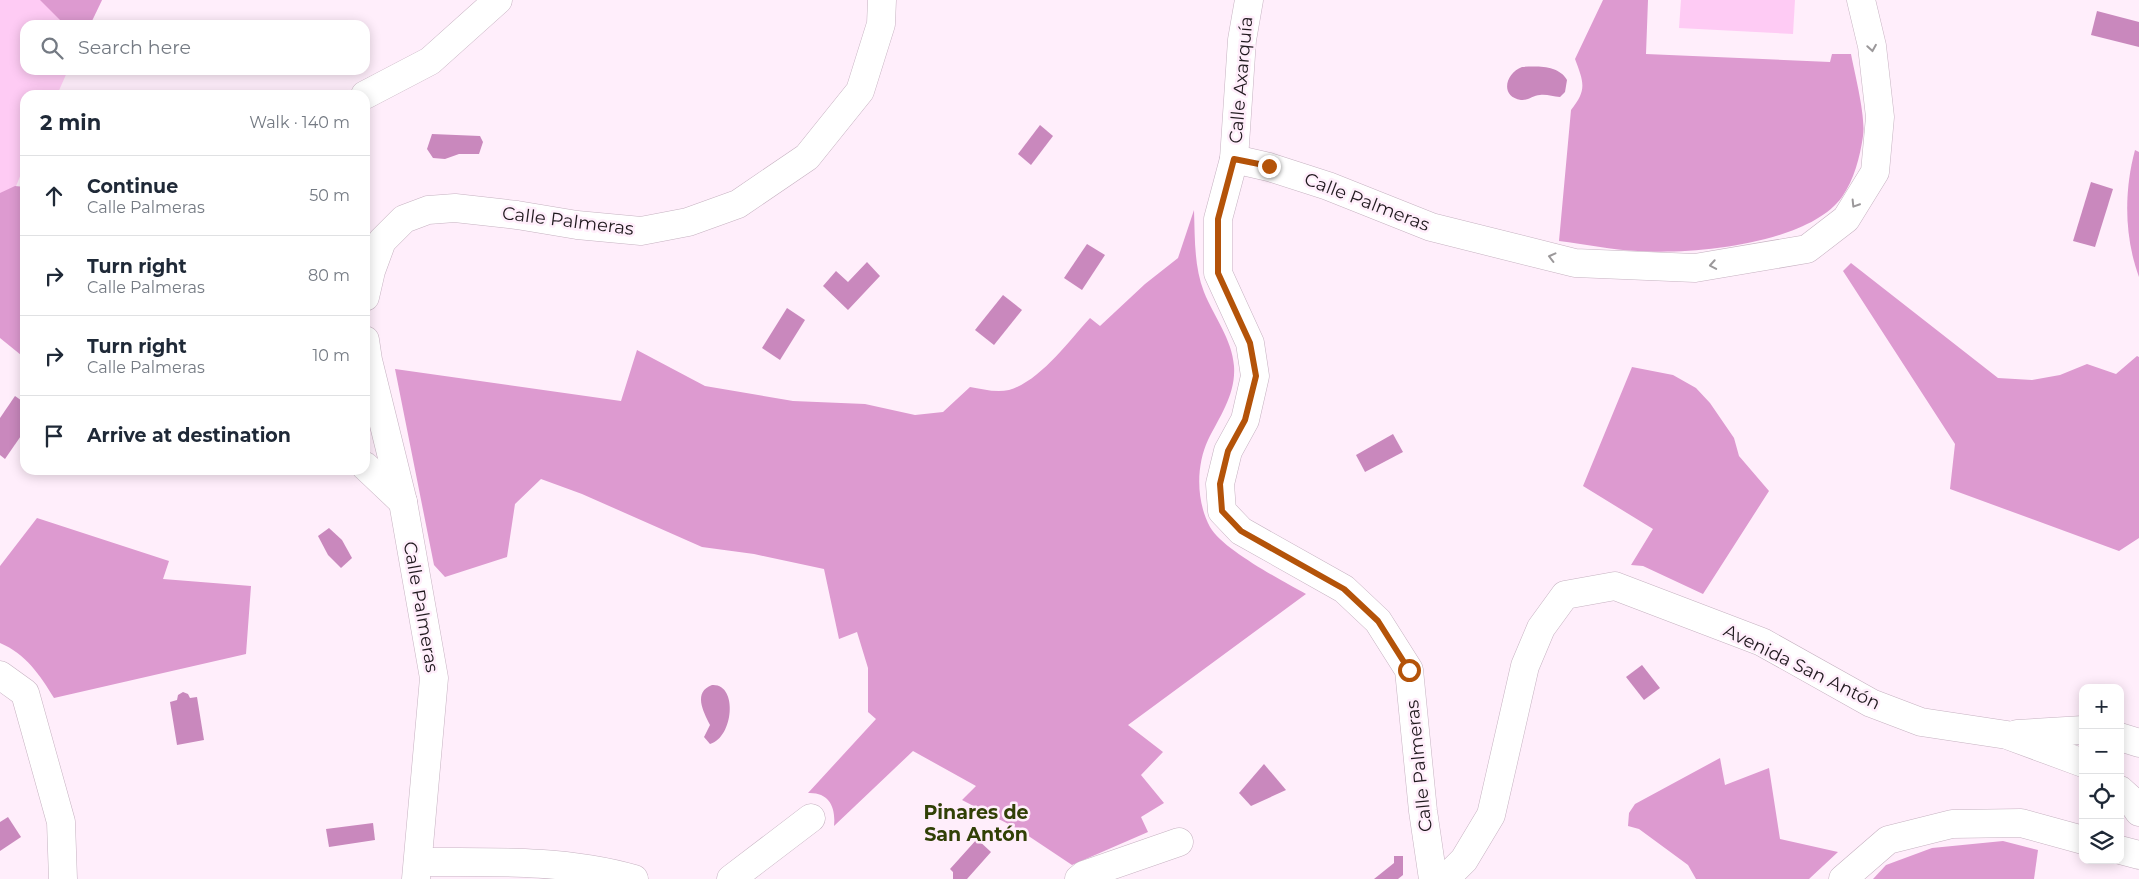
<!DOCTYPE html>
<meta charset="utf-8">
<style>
body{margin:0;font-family:Montserrat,sans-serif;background:#f2f2f3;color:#1f2937}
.controls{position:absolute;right:15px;bottom:15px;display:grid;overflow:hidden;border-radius:10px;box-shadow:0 2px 12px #0003}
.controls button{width:45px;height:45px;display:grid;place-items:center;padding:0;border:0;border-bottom:1px solid #e0e1e3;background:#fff;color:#1f2937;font:25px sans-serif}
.stop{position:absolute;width:15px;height:15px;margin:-11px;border:4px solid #b45309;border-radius:50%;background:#fff}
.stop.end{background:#b45309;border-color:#fff;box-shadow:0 1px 5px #0008}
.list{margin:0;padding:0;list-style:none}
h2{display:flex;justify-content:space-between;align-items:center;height:65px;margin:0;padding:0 20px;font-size:21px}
h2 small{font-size:16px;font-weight:400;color:#747a83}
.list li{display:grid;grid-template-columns:32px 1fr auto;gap:15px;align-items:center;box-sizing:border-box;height:80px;padding:0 20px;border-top:1px solid #e0e1e3}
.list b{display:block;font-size:19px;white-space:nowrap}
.list p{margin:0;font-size:16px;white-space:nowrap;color:#747a83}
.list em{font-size:16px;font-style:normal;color:#747a83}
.icon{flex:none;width:28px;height:28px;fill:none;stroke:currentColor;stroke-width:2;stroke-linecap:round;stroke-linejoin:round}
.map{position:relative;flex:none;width:2139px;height:879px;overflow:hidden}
.search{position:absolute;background:#fff;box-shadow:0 2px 12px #0003;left:20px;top:20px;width:350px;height:55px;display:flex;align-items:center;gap:12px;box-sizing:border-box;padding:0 18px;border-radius:15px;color:#747a83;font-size:19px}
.panel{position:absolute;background:#fff;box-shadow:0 2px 12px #0003;left:20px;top:90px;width:350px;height:385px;border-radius:15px}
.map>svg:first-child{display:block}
.green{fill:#fecbf4}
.forest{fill:#dd9ad0}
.water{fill:#c988bd}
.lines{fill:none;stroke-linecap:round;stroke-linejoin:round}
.minor-casing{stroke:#c6b2c1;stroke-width:29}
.minor{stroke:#fff;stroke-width:28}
.oneway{stroke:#9b989a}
.route{stroke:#b45309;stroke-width:6}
.labels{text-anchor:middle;stroke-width:5;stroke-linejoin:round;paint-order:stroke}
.street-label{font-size:18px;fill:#20191e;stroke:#ffeefb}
.neighbourhood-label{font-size:19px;font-weight:bold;fill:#314006;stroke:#ffeefb}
</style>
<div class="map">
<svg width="2139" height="879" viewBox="0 0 2139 879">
<rect width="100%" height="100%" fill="#ffeefb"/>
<!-- green -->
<g class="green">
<path d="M 0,0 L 102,0 L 90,25 L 25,25 L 25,70 L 68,70 L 57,95 L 25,95 L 25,164 L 0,226 Z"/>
<path d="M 1681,0 L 1795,0 L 1793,34 L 1679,28 Z"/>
</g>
<!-- forest -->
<g class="forest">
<path d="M 40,0 L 102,0 L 90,25 L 65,25 Z"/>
<path d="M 1603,0 L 1648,0 L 1646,54 L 1830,62 L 1832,54 L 1851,54 C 1855,75 1866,117 1863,136 C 1860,157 1854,180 1842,197 C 1808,244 1693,255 1638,251 C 1612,250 1585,244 1559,241 L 1571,110 C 1587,90 1584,83 1575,59 Z"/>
<path d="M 2135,150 L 2139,152 L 2139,277 C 2124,236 2124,191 2135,150 Z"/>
<path d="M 15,186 L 25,187 L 25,354 L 21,355 L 0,338 L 0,193 Z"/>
<path d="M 1194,210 C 1195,239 1194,266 1204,292 C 1214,317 1232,339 1234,366 C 1236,394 1220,416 1208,440 C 1196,466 1196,501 1210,527 C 1223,550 1283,581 1306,594 L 1128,725 L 1163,752 L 1141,775 L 1164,803 L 1141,817 L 1148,832 L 1072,865 L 1018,829 L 962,800 L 976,786 L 913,751 L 834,826 C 836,807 829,792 808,793 L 876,719 L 868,712 L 868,668 L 857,632 L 839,639 L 824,569 L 754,554 L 702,547 L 582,494 L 541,479 L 515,504 L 507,557 L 445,577 L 434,565 L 395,369 L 621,401 L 637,350 L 705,386 L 793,401 L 865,404 L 915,415 L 943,412 L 970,387 C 982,389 996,393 1009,390 C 1040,381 1068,342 1090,318 L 1100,326 L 1145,284 L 1178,258 Z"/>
<path d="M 1851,263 L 1998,378 L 2032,380 L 2060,375 L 2087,364 L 2116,374 L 2137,356 L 2139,357 L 2139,538 L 2119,551 L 1950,489 L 1955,444 L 1843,271 Z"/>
<path d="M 1632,367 L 1673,375 L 1696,388 L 1710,403 L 1734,438 L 1739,456 L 1769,491 L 1703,594 L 1643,566 L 1631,565 L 1653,529 L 1583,486 Z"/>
<path d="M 37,518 L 169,561 L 163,579 L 251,586 L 246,654 L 54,698 C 40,675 26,654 0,643 L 0,566 Z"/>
<path d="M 1720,758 L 1725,785 L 1769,768 L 1780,839 L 1838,852 L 1809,879 L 1696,879 L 1688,865 L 1639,829 L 1628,826 L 1629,813 L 1635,804 Z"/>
<path d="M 2003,841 L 2038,850 L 2034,879 L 1873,879 L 1886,865 L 1932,848 Z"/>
</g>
<!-- water -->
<g class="water">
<path d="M 2097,11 L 2139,22 L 2139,47 L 2091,35 Z"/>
<path d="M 1522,67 C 1536,66 1559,65 1567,80 L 1565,92 L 1560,97 C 1553,97 1547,94 1540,95 C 1533,95 1528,101 1521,100 C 1499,96 1506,73 1522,67 Z"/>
<path d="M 1040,125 L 1053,136 L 1031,165 L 1018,154 Z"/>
<path d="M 432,134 L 480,136 L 483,142 L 479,154 L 459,154 L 445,159 L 433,158 L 427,149 Z"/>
<path d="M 2091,182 L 2113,189 L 2095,247 L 2073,241 Z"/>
<path d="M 1087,244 L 1105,255 L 1082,290 L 1064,278 Z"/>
<path d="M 867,262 L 880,276 L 848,310 L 823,286 L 836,271 L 848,282 Z"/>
<path d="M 1003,295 L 1022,310 L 994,345 L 975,330 Z"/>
<path d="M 787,308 L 805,320 L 780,360 L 762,348 Z"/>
<path d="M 15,396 L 25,403 L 25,430 L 5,459 L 0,455 L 0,418 Z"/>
<path d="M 1393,434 L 1403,452 L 1365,472 L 1356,455 Z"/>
<path d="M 329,528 L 342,540 L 352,558 L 341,568 L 328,555 L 318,536 Z"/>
<path d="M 1642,665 L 1660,688 L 1644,700 L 1626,677 Z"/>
<path d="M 712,685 C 738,683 734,737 710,744 L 704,737 L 710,725 C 703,711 693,692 712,685 Z"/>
<path d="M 183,692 L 188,694 L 190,698 L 197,697 L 204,740 L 177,745 L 170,702 L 177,700 L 178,695 Z"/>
<path d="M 1264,764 L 1286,790 L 1251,806 L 1239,793 Z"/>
<path d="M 8,817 L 21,837 L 0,851 L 0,822 Z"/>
<path d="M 373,823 L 375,840 L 329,847 L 326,829 Z"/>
<path d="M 977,839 L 991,852 L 967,879 L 953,879 L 953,872 L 950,869 Z"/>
<path d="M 1394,856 L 1403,856 L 1403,875 L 1398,879 L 1374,879 L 1394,863 Z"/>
</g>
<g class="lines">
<!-- minor casing -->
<g class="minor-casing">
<g id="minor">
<path d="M 365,95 L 430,61 L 498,0"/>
<path d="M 1234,159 L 1242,40 L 1249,0"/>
<path d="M 365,297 L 371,271 L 382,241 L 404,219 L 428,210 L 455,208 L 517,215 L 577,225 L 641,231 L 688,222 L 738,204 L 807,157 L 860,91 L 881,24 L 882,0"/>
<path d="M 365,340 L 368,360 L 403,502 L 434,678 L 416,879"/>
<path d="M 365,466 L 403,502"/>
<path d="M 0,675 L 25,693 L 61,822 L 63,879"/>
<path d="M 2017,734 L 2083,730"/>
<path d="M 2120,737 L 2139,743"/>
<path d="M 2120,790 L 2130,799 L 2139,812"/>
<path d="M 2120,850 L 2139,855"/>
<path d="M 418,862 C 489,862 565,859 634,879"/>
<path d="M 731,879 L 811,818"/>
<path d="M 1079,879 L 1084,875 L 1179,842"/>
<path d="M 1433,879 L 1423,811 L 1409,670 L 1378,621 L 1344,589 L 1241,531 L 1222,511 L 1220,484 L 1228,451 L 1245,420 L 1255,376 L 1250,343 L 1218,273 L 1218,219 L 1234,159 L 1269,167 L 1328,186 L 1431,227 L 1575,263 L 1695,268 L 1807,249 L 1846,219 L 1875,172 L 1880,117 L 1872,46 L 1861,0"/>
<path d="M 1445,879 L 1464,860 L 1491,815 L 1525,666 L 1541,628 L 1565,595 L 1615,586 L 1762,642 L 1871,703 L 1921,722 L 2007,735 L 2083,763"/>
<path d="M 1843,879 L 1888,840 L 1952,824 L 2021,823 L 2083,840"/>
</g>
</g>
<!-- minor -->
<use href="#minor" class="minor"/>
</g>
<!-- one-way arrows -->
<defs><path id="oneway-chevron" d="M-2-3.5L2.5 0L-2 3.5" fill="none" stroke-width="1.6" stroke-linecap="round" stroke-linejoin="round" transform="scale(1.25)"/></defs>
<g class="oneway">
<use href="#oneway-chevron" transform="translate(1872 48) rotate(81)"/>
<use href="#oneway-chevron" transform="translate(1855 204) rotate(122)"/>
<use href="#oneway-chevron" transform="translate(1552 257) rotate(-166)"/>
<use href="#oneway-chevron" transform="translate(1713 265) rotate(170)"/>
</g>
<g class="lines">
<!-- route -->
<path class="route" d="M 1269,166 L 1234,159 L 1218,219 L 1218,273 L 1250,343 L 1256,376 L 1245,420 L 1228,451 L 1220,484 L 1222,511 L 1241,531 L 1344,589 L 1378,621 L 1409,670"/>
</g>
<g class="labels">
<!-- street labels -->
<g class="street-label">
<text transform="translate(1241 80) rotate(-85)" y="6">Calle Axarquía</text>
<text transform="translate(1367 202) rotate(21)" y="6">Calle Palmeras</text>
<text transform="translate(568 221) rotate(7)" y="6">Calle Palmeras</text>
<text transform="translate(421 607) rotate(80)" y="6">Calle Palmeras</text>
<text transform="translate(1802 667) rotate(26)" y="6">Avenida San Antón</text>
<text transform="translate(1419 766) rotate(-96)" y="6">Calle Palmeras</text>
</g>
<!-- neighbourhood labels -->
<g class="neighbourhood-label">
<text x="976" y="819">Pinares de<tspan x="976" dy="22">San Antón</tspan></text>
</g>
</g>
</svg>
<div class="controls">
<button>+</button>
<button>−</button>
<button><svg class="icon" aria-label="locate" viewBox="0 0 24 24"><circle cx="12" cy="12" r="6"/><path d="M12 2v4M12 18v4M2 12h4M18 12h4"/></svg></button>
<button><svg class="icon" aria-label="layers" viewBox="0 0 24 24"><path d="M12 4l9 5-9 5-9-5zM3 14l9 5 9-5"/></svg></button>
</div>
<div class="stop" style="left:1409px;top:670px"></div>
<div class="stop end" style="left:1269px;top:166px"></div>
<div class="search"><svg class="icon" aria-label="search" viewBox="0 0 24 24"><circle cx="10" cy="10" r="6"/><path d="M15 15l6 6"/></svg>Search here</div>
<section class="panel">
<h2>2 min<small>Walk · 140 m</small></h2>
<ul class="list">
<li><svg class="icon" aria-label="ahead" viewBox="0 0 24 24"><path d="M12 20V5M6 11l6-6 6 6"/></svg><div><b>Continue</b><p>Calle Palmeras</p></div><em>50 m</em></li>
<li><svg class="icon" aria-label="right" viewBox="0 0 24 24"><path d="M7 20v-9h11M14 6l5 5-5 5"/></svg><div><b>Turn right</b><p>Calle Palmeras</p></div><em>80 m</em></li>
<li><svg class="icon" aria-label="right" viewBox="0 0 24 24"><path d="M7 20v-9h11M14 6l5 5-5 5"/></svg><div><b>Turn right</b><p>Calle Palmeras</p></div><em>10 m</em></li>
<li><svg class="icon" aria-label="arrive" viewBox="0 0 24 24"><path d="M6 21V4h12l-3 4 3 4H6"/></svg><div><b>Arrive at destination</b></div></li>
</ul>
</section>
</div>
